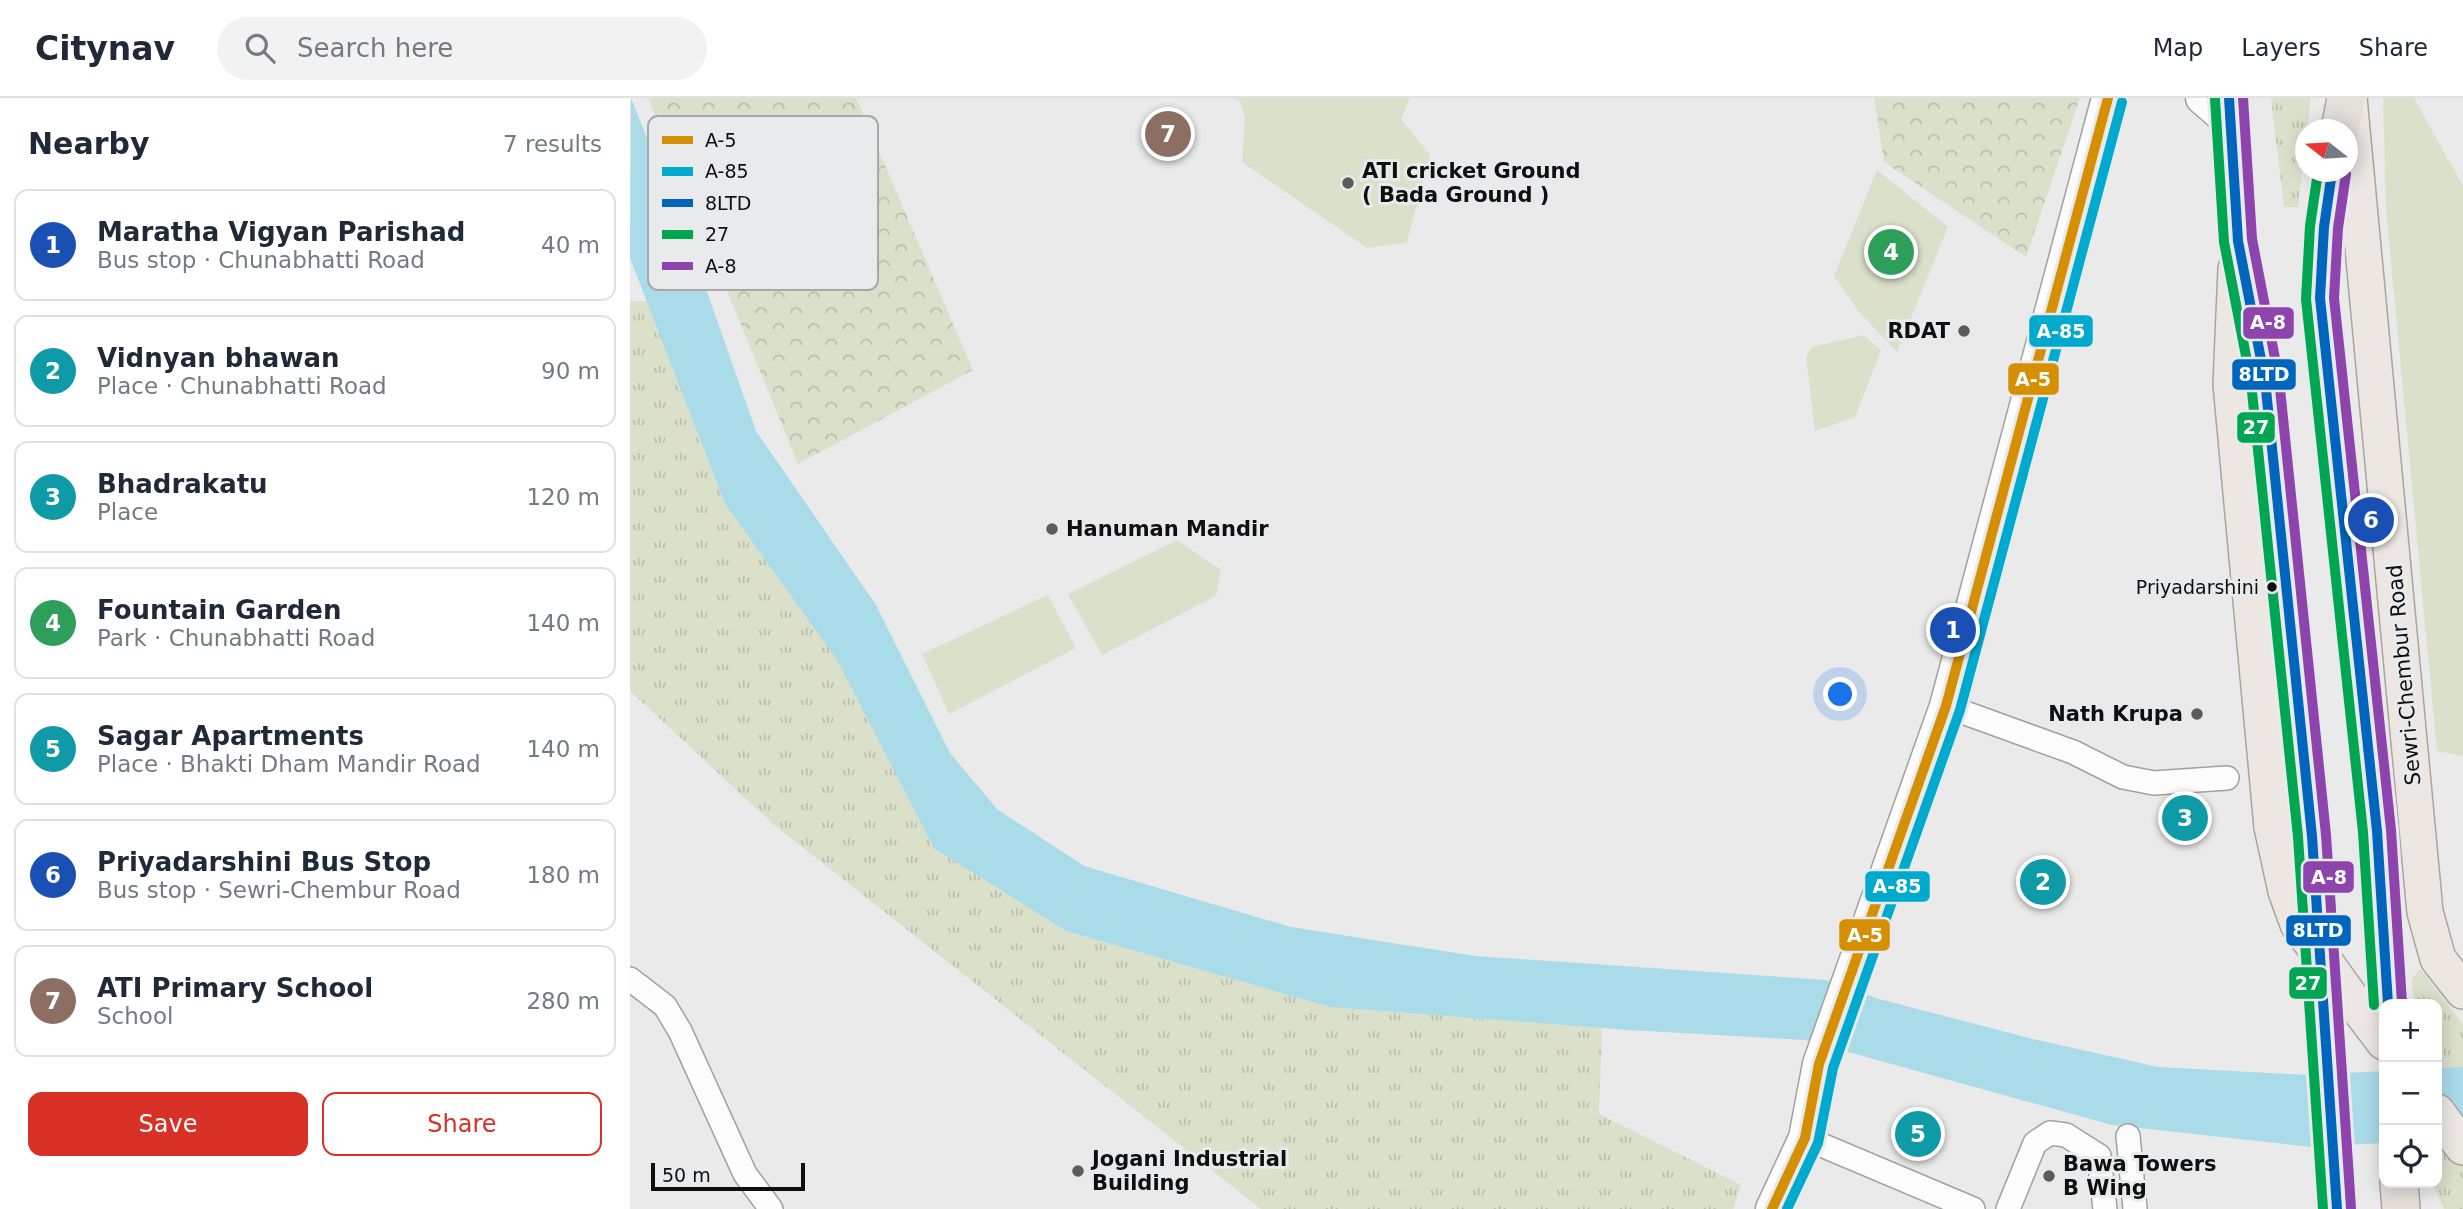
<!DOCTYPE html>
<meta charset="utf-8">
<style>
body{margin:0;font-family:"DejaVu Sans",sans-serif;background:#f2f2f3;color:#1f2937}
.controls{position:absolute;right:21px;bottom:21px;display:grid;overflow:hidden;border-radius:14px;box-shadow:0 4px 18px #0003}
.controls button{width:63px;height:63px;display:grid;place-items:center;padding:0;border:0;border-bottom:2px solid #e0e1e3;background:#fff;color:#1f2937;font:35px sans-serif}
.compass{position:absolute;left:1665px;top:21px;width:63px;height:63px;border-radius:50%;background:#fff;box-shadow:0 4px 18px #0003;rotate:287deg}
.scale{position:absolute;left:21px;bottom:18px;width:154px;box-sizing:border-box;padding-left:7px;border:4px solid #0f0f10;border-top:0;font-size:19px;line-height:24px;white-space:nowrap;color:#0f0f10;-webkit-text-stroke:5px #e9eaec;paint-order:stroke}
.you{position:absolute;left:1211px;top:597px;width:24px;height:24px;margin:-18px;border:5px solid #fff;border-radius:50%;background:#1a73e8;box-shadow:0 0 0 10px #1a73e833}
.badge{display:grid;place-items:center;width:46px;height:46px;border-radius:50%;background:#d93025;color:#fff;font-size:23px;font-weight:700}
.pin{position:absolute;translate:-50% -50%;border:4px solid #fff;box-shadow:0 2px 7px #0006}
.list{margin:0;padding:0;list-style:none}
h2{display:flex;justify-content:space-between;align-items:center;height:91px;margin:0;padding:0 28px;font-size:30px}
h2 small{font-size:23px;font-weight:400;color:#747a83}
.list li{display:grid;grid-template-columns:46px 1fr auto;gap:21px;align-items:center;box-sizing:border-box;height:112px;margin:0 14px 14px;padding:0 14px;border:2px solid #e0e1e3;border-radius:14px}
.list b{display:block;font-size:26px;white-space:nowrap}
.list p{margin:0;font-size:23px;white-space:nowrap;color:#747a83}
.list em{font-size:23px;font-style:normal;color:#747a83}
.actions{display:flex;gap:14px;padding:21px 28px}
.actions a{flex:1;padding:16px 0;border:2px solid #d93025;border-radius:14px;text-align:center;font-size:24px;color:#d93025}
.actions .main{background:#d93025;color:#fff}
.icon{flex:none;width:38px;height:38px;fill:none;stroke:currentColor;stroke-width:2;stroke-linecap:round;stroke-linejoin:round}
.map{position:relative;flex:none;width:1833px;height:1111px;overflow:hidden}
header{display:flex;align-items:center;gap:42px;box-sizing:border-box;height:98px;padding:0 35px;background:#fff;border-bottom:2px solid #e0e1e3}
header strong{font-size:33px}
nav{display:flex;gap:38px;margin-inline-start:auto;font-size:24px}
.search{width:490px;height:63px;background:#f2f2f3;display:flex;align-items:center;gap:18px;box-sizing:border-box;padding:0 24px;border-radius:38px;color:#747a83;font-size:26px}
main{display:flex}
aside{flex:1;background:#fff}
.map>svg:first-child{display:block}
.grass{fill:url(#grass-tufts)}
.forest{fill:url(#forest-crowns)}
.park{fill:#dbe0cb}
.water{fill:#aadbe8}
.lines{fill:none;stroke-linecap:round;stroke-linejoin:round}
.minor-casing{stroke:#a1a1a1;stroke-width:26}
.secondary-casing{stroke:#a1a1a1;stroke-width:35}
.primary-casing{stroke:#aaa49d;stroke-width:38}
.trunk-casing{stroke:#aaa49d;stroke-width:40}
.minor{stroke:#fcfcfc;stroke-width:23}
.secondary{stroke:#fcfcfc;stroke-width:32}
.primary{stroke:#ece7e3;stroke-width:35}
.trunk{stroke:#e6e0db;stroke-width:37}
.primary-bridge-casing{stroke:#aaa49d;stroke-width:38;stroke-linecap:butt}
.primary-bridge{stroke:#ece7e3;stroke-width:35}
.bus-1-casing{stroke:#e9eaec;stroke-width:16}
.bus-2-casing{stroke:#e9eaec;stroke-width:16}
.bus-3-casing{stroke:#e9eaec;stroke-width:16}
.bus-4-casing{stroke:#e9eaec;stroke-width:16}
.bus-5-casing{stroke:#e9eaec;stroke-width:16}
.bus-1{stroke:#d48f02;stroke-width:10}
.bus-2{stroke:#00a9ce;stroke-width:10}
.bus-3{stroke:#0065bd;stroke-width:10}
.bus-4{stroke:#00a651;stroke-width:10}
.bus-5{stroke:#8e44ad;stroke-width:10}
.poi-dot{fill:#5c5c5d;stroke:#e9eaec;stroke-width:2.5}
.bus-dot{fill:#0f0f10;stroke:#e9eaec;stroke-width:2.5}
.labels{text-anchor:middle;stroke-width:6;stroke-linejoin:round;paint-order:stroke}
.bus-label{font-size:19px;fill:#0f0f10;stroke:#e9eaec;text-anchor:end}
.poi-label{font-size:21px;font-weight:bold;fill:#0f0f10;stroke:#e9eaec;text-anchor:start}
.street-label{font-size:21px;fill:#0f0f10;stroke:#e9eaec}
.key{fill:#e9eaec;stroke:#a8a8aa;stroke-width:2}
.key-label{font-size:19px;fill:#0f0f10}
.line-badge{stroke:#e9eaec;stroke-width:2.5}
.badge-label{font-size:19px;text-anchor:middle;font-weight:bold;fill:#fff}
</style>
<header>
<strong>Citynav</strong>
<div class="search"><svg class="icon" aria-label="search" viewBox="0 0 24 24"><circle cx="10" cy="10" r="6"/><path d="M15 15l6 6"/></svg>Search here</div>
<nav><a>Map</a><a>Layers</a><a>Share</a></nav>
</header>
<main>
<aside>
<h2>Nearby<small>7 results</small></h2>
<ul class="list">
<li><span class="badge" style="background:#1a4fb4">1</span><div><b>Maratha Vigyan Parishad</b><p>Bus stop · Chunabhatti Road</p></div><em>40 m</em></li>
<li><span class="badge" style="background:#0f9aa8">2</span><div><b>Vidnyan bhawan</b><p>Place · Chunabhatti Road</p></div><em>90 m</em></li>
<li><span class="badge" style="background:#0f9aa8">3</span><div><b>Bhadrakatu</b><p>Place</p></div><em>120 m</em></li>
<li><span class="badge" style="background:#2e9e5b">4</span><div><b>Fountain Garden</b><p>Park · Chunabhatti Road</p></div><em>140 m</em></li>
<li><span class="badge" style="background:#0f9aa8">5</span><div><b>Sagar Apartments</b><p>Place · Bhakti Dham Mandir Road</p></div><em>140 m</em></li>
<li><span class="badge" style="background:#1a4fb4">6</span><div><b>Priyadarshini Bus Stop</b><p>Bus stop · Sewri-Chembur Road</p></div><em>180 m</em></li>
<li><span class="badge" style="background:#8d6e63">7</span><div><b>ATI Primary School</b><p>School</p></div><em>280 m</em></li>
</ul>
<div class="actions"><a class="main">Save</a><a>Share</a></div>
</aside>
<div class="map">
<svg width="1833" height="1111" viewBox="0 0 1833 1111">
<defs>
<pattern id="grass-tufts" width="24" height="20" patternUnits="userSpaceOnUse" patternTransform="scale(1.75)"><rect width="24" height="20" fill="#dbe0cb"/><path d="M3 7l-1-3M5 7V3M7 7l1-3M15 17l-1-3M17 17v-4M19 17l1-3" fill="none" stroke="#bbbfad"/></pattern>
<pattern id="forest-crowns" width="20" height="18" patternUnits="userSpaceOnUse" patternTransform="scale(1.75)"><rect width="20" height="18" fill="#dbe0cb"/><path d="M2 6a3 3 0 1 1 6 0M12 15a3 3 0 1 1 6 0" fill="none" stroke="#bbbfad"/></pattern>
</defs>
<rect width="100%" height="100%" fill="#eaeaeb"/>
<!-- grass -->
<g class="grass">
<path d="M 1641,0 L 1681,0 L 1668,109 L 1654,109 Z"/>
<path d="M 0,203 L 17,203 L 95,406 L 207,562 L 436,833 L 700,909 L 972,930 L 969,1016 L 1111,1087 L 1103,1111 L 631,1111 L 143,726 L 0,593 Z"/>
<path d="M 1790,871 L 1833,926 L 1833,1111 L 1814,1111 L 1802,1085 L 1807,1085 L 1807,906 L 1784,906 L 1782,881 Z"/>
</g>
<!-- forest -->
<g class="forest">
<path d="M 18,0 L 226,0 L 343,272 L 168,366 Z"/>
<path d="M 1244,0 L 1450,0 L 1396,159 L 1254,64 Z"/>
</g>
<!-- park -->
<g class="park">
<path d="M 605,0 L 780,0 L 771,21 L 800,57 L 777,144 L 737,150 L 612,64 L 615,19 L 609,2 Z"/>
<path d="M 1753,0 L 1784,0 L 1833,88 L 1833,658 L 1807,653 L 1756,111 Z"/>
<path d="M 1247,72 L 1318,129 L 1267,254 L 1229,214 L 1204,178 Z"/>
<path d="M 1234,237 L 1251,252 L 1225,319 L 1185,333 L 1176,259 L 1182,249 Z"/>
<path d="M 547,442 L 591,472 L 586,498 L 472,557 L 438,496 Z"/>
<path d="M 418,497 L 446,550 L 319,616 L 292,556 Z"/>
</g>
<!-- water -->
<g class="water">
<path d="M 1,0 L 63,154 L 126,333 L 246,507 L 320,655 L 367,711 L 454,768 L 661,829 L 845,858 L 1196,882 L 1249,901 L 1403,941 L 1528,969 L 1678,977 L 1754,973 L 1754,1045 L 1682,1049 L 1482,1027 L 1175,942 L 998,932 L 700,909 L 436,833 L 304,750 L 207,562 L 95,406 L 0,160 Z"/>
<path d="M 1833,969 L 1833,1040 L 1807,1042 L 1807,970 Z"/>
</g>
<g class="lines">
<!-- minor casing -->
<g class="minor-casing">
<g id="minor">
<path d="M 1316,608 L 1443,654 L 1493,679 L 1524,685 L 1597,680"/>
<path d="M 0,881 L 35,908 L 50,933 L 115,1076 L 141,1111"/>
<path d="M 1498,1038 L 1505,1111"/>
<path d="M 1175,1040 L 1343,1111"/>
<path d="M 1378,1111 L 1405,1045 L 1420,1035 L 1436,1037 L 1469,1058 L 1475,1111"/>
</g>
</g>
<!-- secondary casing -->
<g class="secondary-casing">
<g id="secondary">
<path d="M 1572,0 L 1599,23"/>
<path d="M 1142,1111 L 1175,1040 L 1189,966 L 1316,608 L 1478,0"/>
</g>
</g>
<!-- primary casing -->
<g class="primary-casing">
<g id="primary">
<path d="M 1719,0 L 1795,814 L 1808,861 L 1833,893"/>
<path d="M 1606,171 L 1601,286 L 1642,729"/>
<path d="M 1726,907 L 1754,944"/>
<path d="M 1807,1014 L 1833,1049"/>
</g>
</g>
<!-- trunk casing -->
<g class="trunk-casing">
<g id="trunk">
<path d="M 1599,0 L 1608,143 L 1635,282 L 1682,738 L 1707,1111"/>
<path d="M 1710,32 L 1716,0"/>
<path d="M 1702,74 L 1694,129 L 1690,200 L 1747,733 L 1758,906"/>
<path d="M 1769,1085 L 1771,1111"/>
</g>
</g>
<!-- minor -->
<use href="#minor" class="minor"/>
<!-- secondary -->
<use href="#secondary" class="secondary"/>
<!-- primary -->
<use href="#primary" class="primary"/>
<!-- trunk -->
<use href="#trunk" class="trunk"/>
<!-- primary-bridge casing -->
<g class="primary-bridge-casing">
<path id="primary-bridge" d="M 1642,729 L 1656,793 L 1668,826 L 1726,907"/>
</g>
<!-- primary-bridge -->
<use href="#primary-bridge" class="primary-bridge"/>
<!-- bus-1 casing -->
<g class="bus-1-casing">
<path id="bus-1" d="M 1142,1111 L 1175,1040 L 1189,966 L 1316,608 L 1478,0"/>
</g>
<!-- bus-2 casing -->
<g class="bus-2-casing">
<path id="bus-2" d="M 1157,1111 L 1188,1045 L 1203,970 L 1330,612 L 1492,4"/>
</g>
<!-- bus-3 casing -->
<g class="bus-3-casing">
<g id="bus-3">
<path d="M 1599,0 L 1608,143 L 1635,282 L 1682,738 L 1707,1111"/>
<path d="M 1702,74 L 1694,129 L 1690,200 L 1747,733 L 1758,906"/>
</g>
</g>
<!-- bus-4 casing -->
<g class="bus-4-casing">
<g id="bus-4">
<path d="M 1585,1 L 1594,144 L 1621,284 L 1668,739 L 1693,1111"/>
<path d="M 1688,74 L 1680,128 L 1676,201 L 1733,734 L 1744,907"/>
</g>
</g>
<!-- bus-5 casing -->
<g class="bus-5-casing">
<g id="bus-5">
<path d="M 1613,0 L 1622,141 L 1649,281 L 1696,737 L 1721,1110"/>
<path d="M 1716,76 L 1708,130 L 1704,200 L 1761,732 L 1772,905"/>
</g>
</g>
<!-- bus-1 -->
<use href="#bus-1" class="bus-1"/>
<!-- bus-2 -->
<use href="#bus-2" class="bus-2"/>
<!-- bus-3 -->
<use href="#bus-3" class="bus-3"/>
<!-- bus-4 -->
<use href="#bus-4" class="bus-4"/>
<!-- bus-5 -->
<use href="#bus-5" class="bus-5"/>
</g>
<!-- markers -->
<g class="poi-dot">
<circle cx="718" cy="85" r="7"/>
<circle cx="1334" cy="233" r="7"/>
<circle cx="422" cy="431" r="7"/>
<circle cx="1567" cy="616" r="7"/>
<circle cx="448" cy="1073" r="7"/>
<circle cx="1419" cy="1078" r="7"/>
</g>
<circle class="bus-dot" cx="1642" cy="489" r="6"/>
<g class="labels">
<!-- bus labels -->
<g class="bus-label">
<text x="1629" y="496">Priyadarshini</text>
</g>
<!-- poi labels -->
<g class="poi-label">
<text x="732" y="80">ATI cricket Ground<tspan x="732" dy="24">( Bada Ground )</tspan></text>
<text x="1320" y="240" text-anchor="end">RDAT</text>
<text x="436" y="438">Hanuman Mandir</text>
<text x="1553" y="623" text-anchor="end">Nath Krupa</text>
<text x="462" y="1068">Jogani Industrial<tspan x="462" dy="24">Building</tspan></text>
<text x="1433" y="1073">Bawa Towers<tspan x="1433" dy="24">B Wing</tspan></text>
</g>
<!-- street labels -->
<g class="street-label">
<text transform="translate(1774 577) rotate(-95)" y="7">Sewri-Chembur Road</text>
</g>
</g>
<!-- legend -->
<rect x="18" y="18" width="230" height="174" rx="10" class="key"/>
<rect x="32" y="38" width="31" height="8" fill="#d48f02"/>
<rect x="32" y="69" width="31" height="9" fill="#00a9ce"/>
<rect x="32" y="101" width="31" height="8" fill="#0065bd"/>
<rect x="32" y="132" width="31" height="9" fill="#00a651"/>
<rect x="32" y="164" width="31" height="8" fill="#8e44ad"/>
<g class="key-label">
<text x="75" y="49">A-5</text>
<text x="75" y="80">A-85</text>
<text x="75" y="112">8LTD</text>
<text x="75" y="143">27</text>
<text x="75" y="175">A-8</text>
</g>
<g class="line-badge">
<rect x="1612" y="208" width="53" height="34" rx="7" fill="#8e44ad"/>
<rect x="1398" y="216" width="66" height="34" rx="7" fill="#00a9ce"/>
<rect x="1601" y="260" width="66" height="33" rx="7" fill="#0065bd"/>
<rect x="1377" y="264" width="53" height="34" rx="7" fill="#d48f02"/>
<rect x="1606" y="313" width="40" height="33" rx="7" fill="#00a651"/>
<rect x="1672" y="762" width="53" height="34" rx="7" fill="#8e44ad"/>
<rect x="1234" y="772" width="67" height="33" rx="7" fill="#00a9ce"/>
<rect x="1655" y="816" width="67" height="33" rx="7" fill="#0065bd"/>
<rect x="1208" y="820" width="53" height="34" rx="7" fill="#d48f02"/>
<rect x="1658" y="868" width="40" height="34" rx="7" fill="#00a651"/>
</g>
<g class="badge-label">
<text x="1638" y="231">A-8</text>
<text x="1431" y="240">A-85</text>
<text x="1634" y="283">8LTD</text>
<text x="1403" y="288">A-5</text>
<text x="1626" y="336">27</text>
<text x="1699" y="786">A-8</text>
<text x="1267" y="795">A-85</text>
<text x="1688" y="839">8LTD</text>
<text x="1235" y="844">A-5</text>
<text x="1678" y="892">27</text>
</g>
</svg>
<div class="controls">
<button>+</button>
<button>−</button>
<button><svg class="icon" aria-label="locate" viewBox="0 0 24 24"><circle cx="12" cy="12" r="6"/><path d="M12 2v4M12 18v4M2 12h4M18 12h4"/></svg></button>
</div>
<svg class="compass" viewBox="-18 -18 36 36"><path d="M0-13l5 13h-10z" fill="#e53935"/><path d="M0 13l5-13h-10z" fill="#747a83"/></svg>
<div class="scale">50 m</div>
<div class="you"></div>
<div class="pin badge" style="left:1323px;top:532px;background:#1a4fb4">1</div>
<div class="pin badge" style="left:1413px;top:784px;background:#0f9aa8">2</div>
<div class="pin badge" style="left:1555px;top:720px;background:#0f9aa8">3</div>
<div class="pin badge" style="left:1261px;top:154px;background:#2e9e5b">4</div>
<div class="pin badge" style="left:1288px;top:1036px;background:#0f9aa8">5</div>
<div class="pin badge" style="left:1741px;top:422px;background:#1a4fb4">6</div>
<div class="pin badge" style="left:538px;top:36px;background:#8d6e63">7</div>
</div>
</main>
